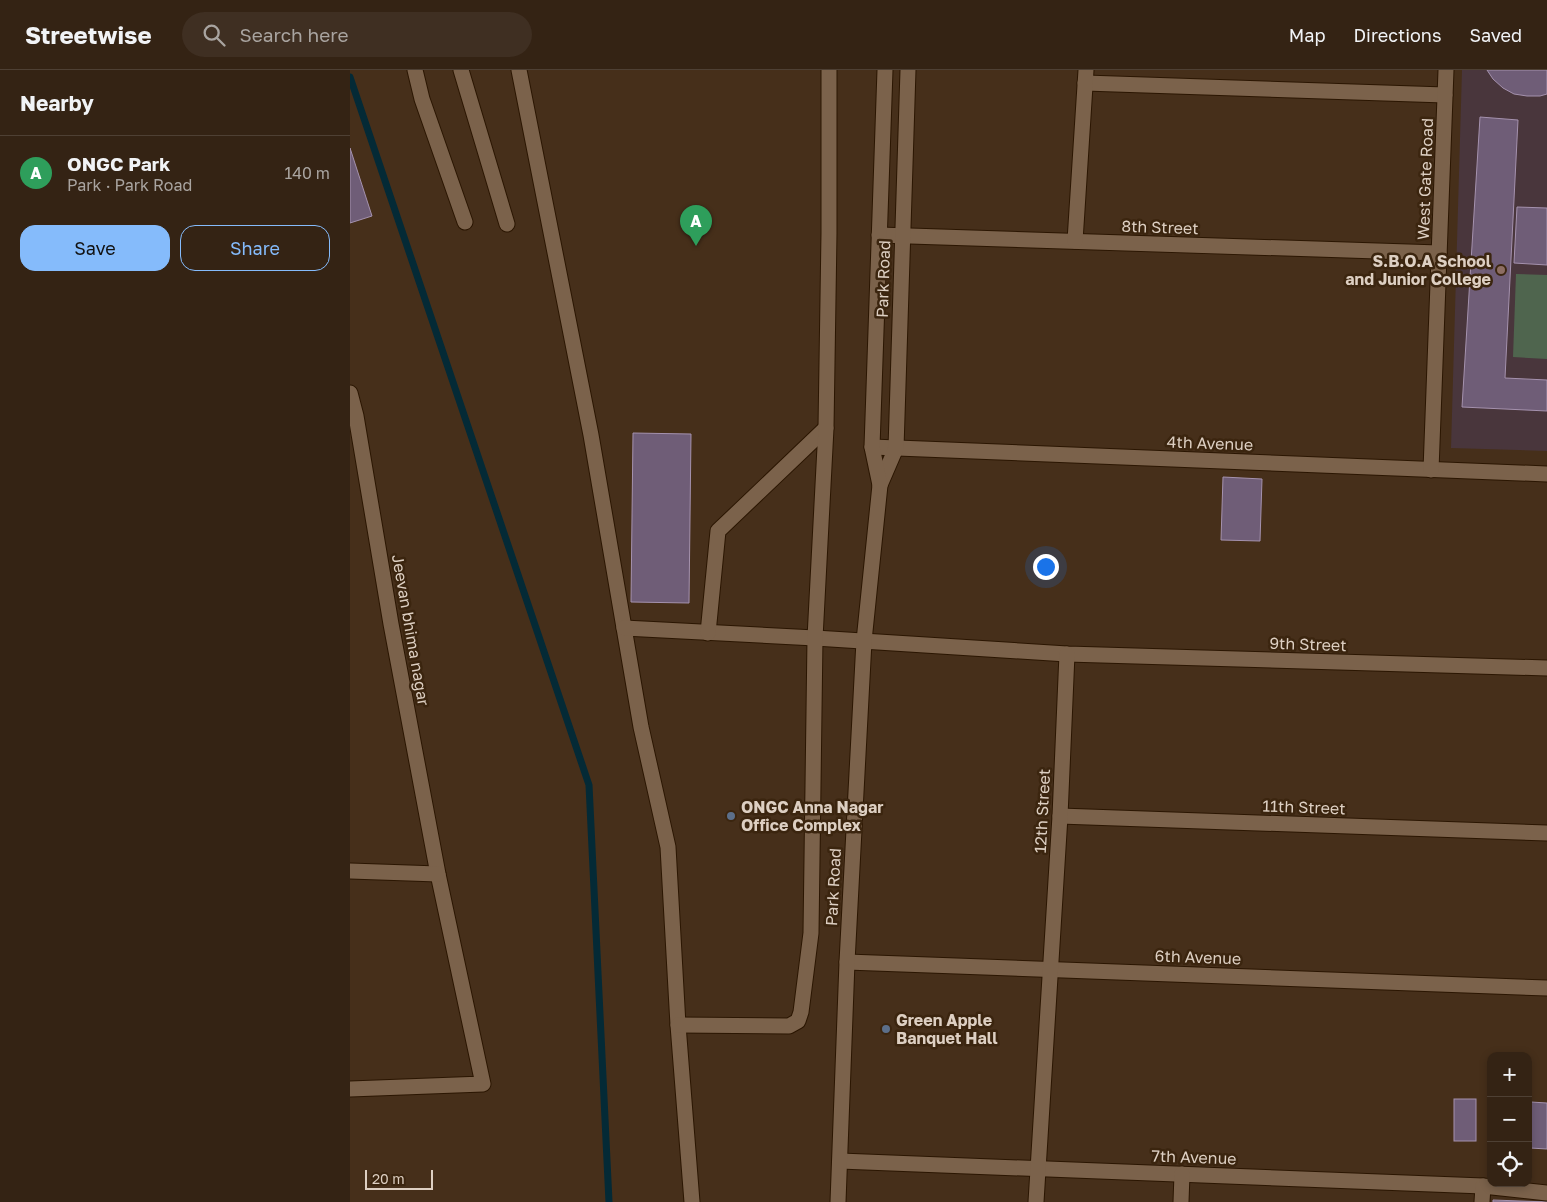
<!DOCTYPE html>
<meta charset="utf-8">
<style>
body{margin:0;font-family:"Golos Text",sans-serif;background:#3f2f22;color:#f1f3f6}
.controls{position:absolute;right:15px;bottom:15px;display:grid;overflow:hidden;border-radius:10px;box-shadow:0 2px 8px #0003}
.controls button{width:45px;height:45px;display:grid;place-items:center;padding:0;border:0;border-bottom:1px solid #4e4034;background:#342314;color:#f1f3f6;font:25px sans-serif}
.scale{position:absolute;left:15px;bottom:12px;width:68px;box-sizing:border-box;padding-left:5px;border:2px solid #ddcfc2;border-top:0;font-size:14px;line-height:18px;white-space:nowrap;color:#ddcfc2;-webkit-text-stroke:4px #3b250f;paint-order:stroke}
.you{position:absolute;left:695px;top:496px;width:18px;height:18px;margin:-12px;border:4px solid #fff;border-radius:50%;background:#1a73e8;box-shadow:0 0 0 8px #1a73e833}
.badge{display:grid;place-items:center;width:32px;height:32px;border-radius:50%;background:#85bbfb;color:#fff;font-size:16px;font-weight:700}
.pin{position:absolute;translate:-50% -41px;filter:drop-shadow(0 1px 2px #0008)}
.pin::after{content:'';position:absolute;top:26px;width:18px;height:15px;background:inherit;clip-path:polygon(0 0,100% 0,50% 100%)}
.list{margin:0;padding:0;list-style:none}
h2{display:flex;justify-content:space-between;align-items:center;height:65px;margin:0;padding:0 20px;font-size:21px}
h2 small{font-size:16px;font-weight:400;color:#a9a4a0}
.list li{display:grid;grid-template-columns:32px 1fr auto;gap:15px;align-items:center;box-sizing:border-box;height:75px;padding:0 20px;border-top:1px solid #4e4034}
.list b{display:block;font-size:19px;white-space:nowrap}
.list p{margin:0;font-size:16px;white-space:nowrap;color:#a9a4a0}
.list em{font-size:16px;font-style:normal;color:#a9a4a0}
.actions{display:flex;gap:10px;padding:15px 20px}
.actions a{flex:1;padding:11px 0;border:1px solid #85bbfb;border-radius:15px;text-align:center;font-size:18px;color:#85bbfb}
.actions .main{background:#85bbfb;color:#111}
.icon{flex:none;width:28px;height:28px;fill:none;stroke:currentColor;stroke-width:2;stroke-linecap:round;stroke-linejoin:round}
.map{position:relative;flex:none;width:1197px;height:1132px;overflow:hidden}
header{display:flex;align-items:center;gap:30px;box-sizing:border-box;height:70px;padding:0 25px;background:#342314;border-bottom:1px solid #4e4034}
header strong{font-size:24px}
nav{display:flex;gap:28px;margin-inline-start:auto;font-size:18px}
.search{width:350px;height:45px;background:#3f2f22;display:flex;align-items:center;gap:12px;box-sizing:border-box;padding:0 18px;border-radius:28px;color:#a9a4a0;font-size:19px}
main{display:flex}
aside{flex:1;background:#342314}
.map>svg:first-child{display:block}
.education{fill:#49363c}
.green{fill:#4f654e}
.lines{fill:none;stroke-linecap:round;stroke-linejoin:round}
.stream{stroke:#042a36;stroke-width:7}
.building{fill:#6f5d77;stroke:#a592ae}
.minor-casing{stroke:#2b1602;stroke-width:17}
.minor{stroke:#7b624b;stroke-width:15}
.education-dot{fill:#8d6e63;stroke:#3b250f;stroke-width:2}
.service-dot{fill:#5c6f8a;stroke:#3b250f;stroke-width:2}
.labels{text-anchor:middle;stroke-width:5;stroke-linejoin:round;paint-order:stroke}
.street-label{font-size:16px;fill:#ddcfc2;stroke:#3b250f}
.poi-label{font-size:16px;font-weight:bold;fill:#ddcfc2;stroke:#3b250f;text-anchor:start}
</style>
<header>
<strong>Streetwise</strong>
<div class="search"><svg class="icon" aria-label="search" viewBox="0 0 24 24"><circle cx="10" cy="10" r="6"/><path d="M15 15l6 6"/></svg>Search here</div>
<nav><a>Map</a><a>Directions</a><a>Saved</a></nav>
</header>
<main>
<aside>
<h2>Nearby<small></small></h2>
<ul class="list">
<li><span class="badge" style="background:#2e9e5b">A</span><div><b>ONGC Park</b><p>Park · Park Road</p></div><em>140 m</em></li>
</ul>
<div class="actions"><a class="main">Save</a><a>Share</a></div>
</aside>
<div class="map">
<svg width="1197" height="1132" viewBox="0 0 1197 1132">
<rect width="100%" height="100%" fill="#462f1a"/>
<!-- education -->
<path class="education" d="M 1112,0 L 1197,0 L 1197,381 L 1101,378 Z"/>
<!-- green -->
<path class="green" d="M 1166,204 L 1197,205 L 1197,289 L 1163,287 Z"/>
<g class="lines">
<!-- stream -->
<path class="stream" d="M 0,7 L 239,715 L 259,1132"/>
</g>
<!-- building -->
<g class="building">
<path d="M 1137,0 L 1197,0 L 1197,24 L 1190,26 L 1177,26 L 1164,24 L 1153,18 L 1143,9 Z"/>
<path d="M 1130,47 L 1168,50 L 1155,308 L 1197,310 L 1197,341 L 1112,337 Z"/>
<path d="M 0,78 L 22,146 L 0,153 Z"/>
<path d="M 1167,137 L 1197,138 L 1197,195 L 1164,193 Z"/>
<path d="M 283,363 L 341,364 L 339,533 L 281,532 Z"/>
<path d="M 873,407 L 912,409 L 910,471 L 871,470 Z"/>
<rect x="1104" y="1029" width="22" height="42"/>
<path d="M 1181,1032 L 1197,1033 L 1197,1079 L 1180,1078 Z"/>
<path d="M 1143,1130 L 1197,1132 L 1143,1132 Z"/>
</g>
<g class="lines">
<!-- minor casing -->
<g class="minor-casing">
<g id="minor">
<path d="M 65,0 L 72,29 L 115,152"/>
<path d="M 111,0 L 157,154"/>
<path d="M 169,0 L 241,365 L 291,657 L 318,777 L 328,955 L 342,1132"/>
<path d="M 735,13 L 1095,25"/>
<path d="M 529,165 L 1089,183"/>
<path d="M 725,171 L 736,0"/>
<path d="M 0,323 L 6,346 L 41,554 L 88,804 L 133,1014 L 0,1019"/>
<path d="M 522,377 L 1197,404"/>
<path d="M 1081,400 L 1096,0"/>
<path d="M 530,415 L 546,378 L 558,0"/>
<path d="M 274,558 L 465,568 L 717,584 L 1197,598"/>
<path d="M 358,563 L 368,461 L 476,358"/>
<path d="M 710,746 L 1197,763"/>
<path d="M 0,801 L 88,804"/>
<path d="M 497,892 L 1197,918"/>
<path d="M 328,955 L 439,956 L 448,951 L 451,942 L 461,863 L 465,568 L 476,358 L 479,163 L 479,0"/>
<path d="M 490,1091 L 1133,1116 L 1197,1123"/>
<path d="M 488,1132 L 497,892 L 514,571 L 530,415 L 522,377 L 535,0"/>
<path d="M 686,1132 L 710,746 L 717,584"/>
<path d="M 831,1132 L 832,1104"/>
<path d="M 1132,1132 L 1133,1116"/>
</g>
</g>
<!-- minor -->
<use href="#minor" class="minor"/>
</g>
<!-- markers -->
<circle class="education-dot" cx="1151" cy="200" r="5"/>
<g class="service-dot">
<circle cx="381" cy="746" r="5"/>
<circle cx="536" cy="959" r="5"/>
</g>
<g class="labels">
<!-- street labels -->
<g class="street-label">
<text transform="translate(1075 109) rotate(-88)" y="6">West Gate Road</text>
<text transform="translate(810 157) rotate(2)" y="6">8th Street</text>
<text transform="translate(533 209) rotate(-88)" y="6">Park Road</text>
<text transform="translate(860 373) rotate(2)" y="6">4th Avenue</text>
<text transform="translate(61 560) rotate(80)" y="6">Jeevan bhima nagar</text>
<text transform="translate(958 574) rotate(2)" y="6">9th Street</text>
<text transform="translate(954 737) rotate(2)" y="6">11th Street</text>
<text transform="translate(692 741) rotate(-87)" y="6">12th Street</text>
<text transform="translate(483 817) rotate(-87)" y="6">Park Road</text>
<text transform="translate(848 887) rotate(2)" y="6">6th Avenue</text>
<text transform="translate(844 1087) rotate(2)" y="6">7th Avenue</text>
</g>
<!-- poi labels -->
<g class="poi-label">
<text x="1141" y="197" text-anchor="end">S.B.O.A School<tspan x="1141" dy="18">and Junior College</tspan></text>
<text x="391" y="743">ONGC Anna Nagar<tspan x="391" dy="18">Office Complex</tspan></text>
<text x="546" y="956">Green Apple<tspan x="546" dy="18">Banquet Hall</tspan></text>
</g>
</g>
</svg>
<div class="controls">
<button>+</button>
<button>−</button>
<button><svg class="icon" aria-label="locate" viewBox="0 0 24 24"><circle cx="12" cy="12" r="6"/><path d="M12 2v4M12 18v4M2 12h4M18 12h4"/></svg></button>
</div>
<div class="scale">20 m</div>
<div class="you"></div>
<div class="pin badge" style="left:346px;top:176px;background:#2e9e5b">A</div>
</div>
</main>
